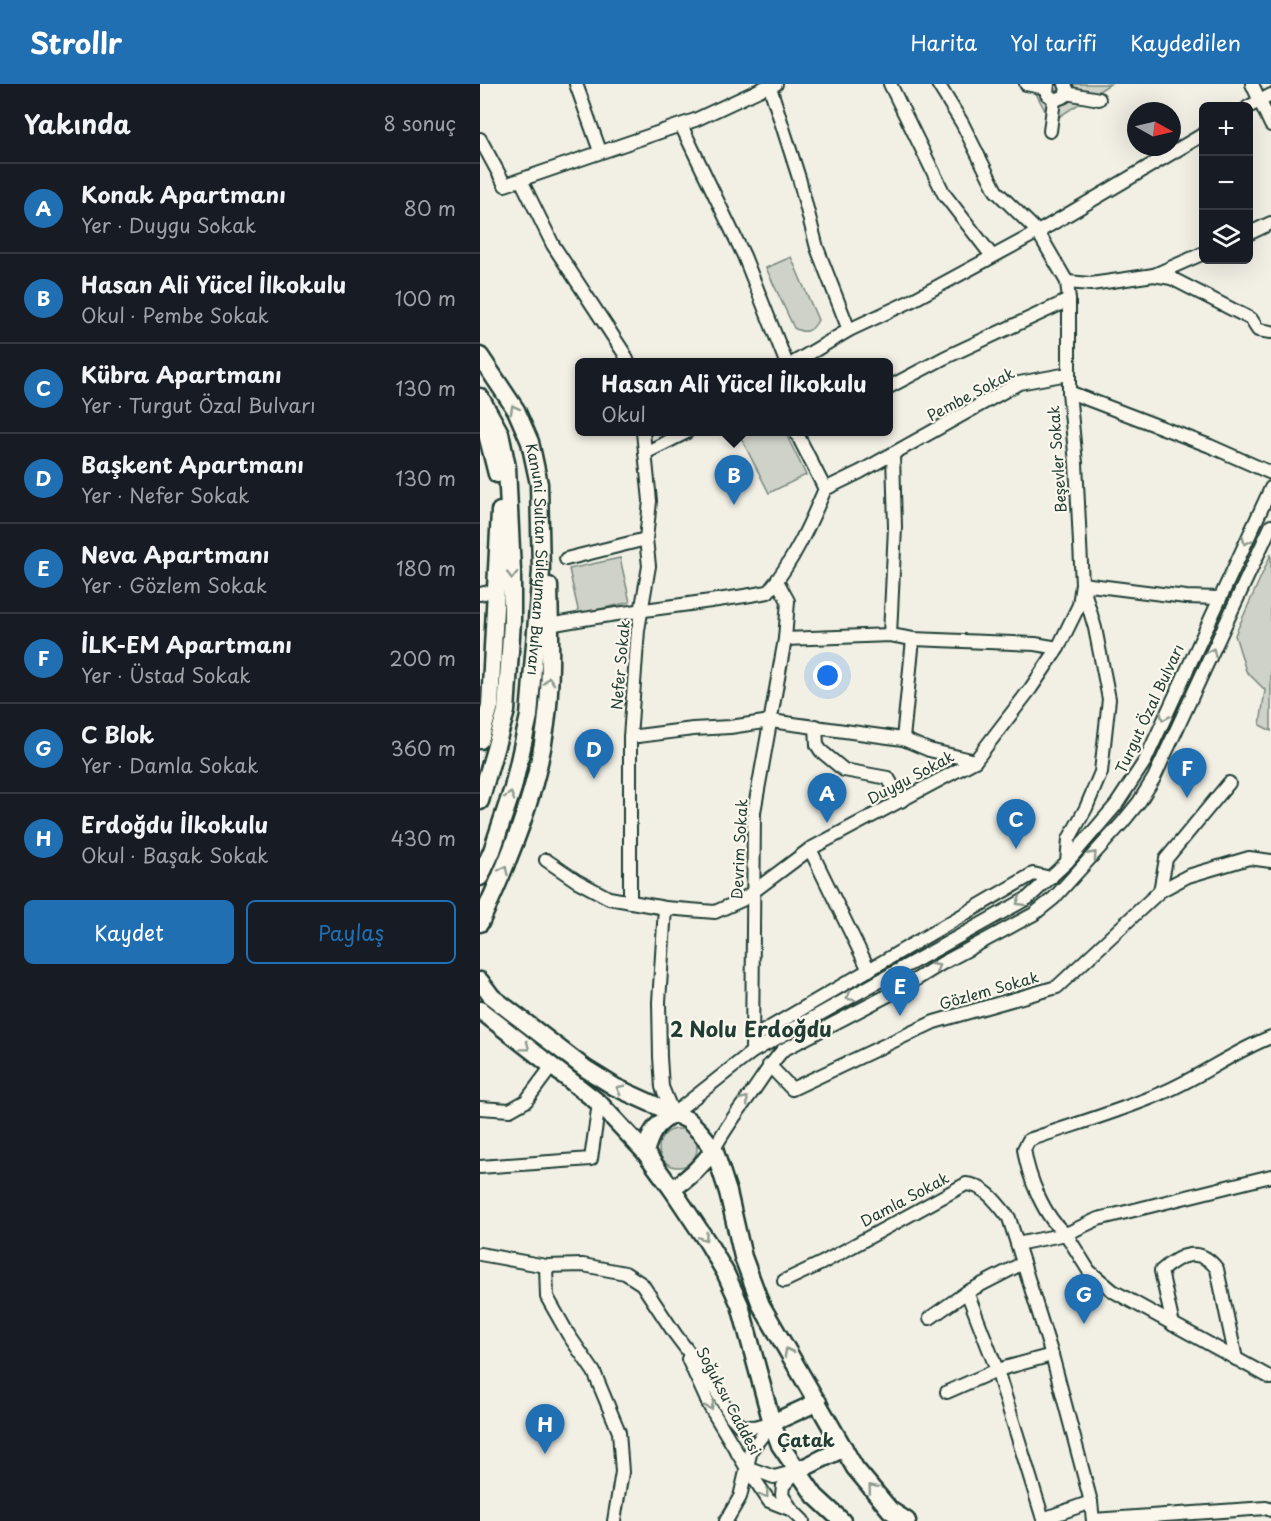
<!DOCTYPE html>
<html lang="tr">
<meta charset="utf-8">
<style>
body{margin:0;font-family:"Playpen Sans",sans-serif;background:#242831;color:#f1f3f6}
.controls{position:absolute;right:18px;top:18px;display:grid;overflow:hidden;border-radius:9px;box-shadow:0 6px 24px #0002}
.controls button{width:54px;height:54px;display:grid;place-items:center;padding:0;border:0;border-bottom:2px solid #363941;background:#171b24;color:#f1f3f6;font:30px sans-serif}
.compass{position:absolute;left:647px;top:18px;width:54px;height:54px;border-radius:50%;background:#171b24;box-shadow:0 6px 24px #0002;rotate:98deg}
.you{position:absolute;left:348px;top:592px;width:21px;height:21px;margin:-15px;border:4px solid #fff;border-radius:50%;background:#1a73e8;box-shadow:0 0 0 9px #1a73e833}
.badge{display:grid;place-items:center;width:39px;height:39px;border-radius:50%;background:#1f6fb2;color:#fff;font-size:20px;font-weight:700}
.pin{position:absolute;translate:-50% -50px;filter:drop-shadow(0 2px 3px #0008)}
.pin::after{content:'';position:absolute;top:32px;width:21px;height:18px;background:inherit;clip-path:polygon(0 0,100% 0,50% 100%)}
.popup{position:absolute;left:95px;top:274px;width:318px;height:78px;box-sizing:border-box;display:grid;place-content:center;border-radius:9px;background:#171b24;filter:drop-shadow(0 2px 4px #0005);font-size:20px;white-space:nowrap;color:#9ea1a6}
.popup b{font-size:22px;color:#f1f3f6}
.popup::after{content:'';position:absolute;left:50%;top:100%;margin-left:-12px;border:12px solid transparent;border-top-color:#171b24}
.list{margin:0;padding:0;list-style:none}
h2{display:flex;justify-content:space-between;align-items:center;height:78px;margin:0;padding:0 24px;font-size:26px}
h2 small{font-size:20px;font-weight:400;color:#9ea1a6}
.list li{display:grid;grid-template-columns:39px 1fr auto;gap:18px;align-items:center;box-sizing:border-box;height:90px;padding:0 24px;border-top:2px solid #363941}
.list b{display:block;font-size:22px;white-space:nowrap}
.list p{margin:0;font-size:20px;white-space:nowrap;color:#9ea1a6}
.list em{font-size:20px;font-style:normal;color:#9ea1a6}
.actions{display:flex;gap:12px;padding:18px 24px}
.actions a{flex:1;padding:14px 0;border:2px solid #1f6fb2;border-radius:9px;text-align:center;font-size:21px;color:#1f6fb2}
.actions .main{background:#1f6fb2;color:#fff}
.icon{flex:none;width:33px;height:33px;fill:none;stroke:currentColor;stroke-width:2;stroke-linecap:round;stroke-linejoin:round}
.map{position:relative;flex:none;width:791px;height:1437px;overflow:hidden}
header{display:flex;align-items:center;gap:36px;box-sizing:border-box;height:84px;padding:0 30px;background:#1f6fb2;color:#fff}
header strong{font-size:28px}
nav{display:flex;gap:33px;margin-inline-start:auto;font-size:21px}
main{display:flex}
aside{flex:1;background:#171b24}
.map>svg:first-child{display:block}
.green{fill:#cfd2c8;stroke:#77887e;stroke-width:1.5}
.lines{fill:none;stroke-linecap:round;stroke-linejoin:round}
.minor-casing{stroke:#1f3d34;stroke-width:16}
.major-casing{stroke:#1f3d34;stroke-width:21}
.minor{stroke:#fbf7ec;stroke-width:12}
.major{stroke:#fbf7ec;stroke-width:16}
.oneway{stroke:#8d9a90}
.labels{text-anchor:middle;stroke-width:4.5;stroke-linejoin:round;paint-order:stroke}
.street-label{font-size:15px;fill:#1f3d34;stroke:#fbf7ec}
.quarter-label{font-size:18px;font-weight:bold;fill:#1f3d34;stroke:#fbf7ec}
.district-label{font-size:21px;font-weight:bold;fill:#1f3d34;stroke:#fbf7ec}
</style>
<header>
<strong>Strollr</strong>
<nav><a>Harita</a><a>Yol tarifi</a><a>Kaydedilen</a></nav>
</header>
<main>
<aside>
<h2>Yakında<small>8 sonuç</small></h2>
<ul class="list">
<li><span class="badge">A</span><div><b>Konak Apartmanı</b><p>Yer · Duygu Sokak</p></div><em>80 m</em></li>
<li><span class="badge">B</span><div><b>Hasan Ali Yücel İlkokulu</b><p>Okul · Pembe Sokak</p></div><em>100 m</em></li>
<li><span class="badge">C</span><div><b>Kübra Apartmanı</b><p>Yer · Turgut Özal Bulvarı</p></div><em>130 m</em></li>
<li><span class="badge">D</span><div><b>Başkent Apartmanı</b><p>Yer · Nefer Sokak</p></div><em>130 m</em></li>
<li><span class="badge">E</span><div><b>Neva Apartmanı</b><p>Yer · Gözlem Sokak</p></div><em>180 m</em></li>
<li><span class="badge">F</span><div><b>İLK-EM Apartmanı</b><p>Yer · Üstad Sokak</p></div><em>200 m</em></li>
<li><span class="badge">G</span><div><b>C Blok</b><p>Yer · Damla Sokak</p></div><em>360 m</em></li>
<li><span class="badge">H</span><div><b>Erdoğdu İlkokulu</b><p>Okul · Başak Sokak</p></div><em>430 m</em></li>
</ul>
<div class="actions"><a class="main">Kaydet</a><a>Paylaş</a></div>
</aside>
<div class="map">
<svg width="791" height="1437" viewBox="0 0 791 1437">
<rect width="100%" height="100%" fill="#f2f0e5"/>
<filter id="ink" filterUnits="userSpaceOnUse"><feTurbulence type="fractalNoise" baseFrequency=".0167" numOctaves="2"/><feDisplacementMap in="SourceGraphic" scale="12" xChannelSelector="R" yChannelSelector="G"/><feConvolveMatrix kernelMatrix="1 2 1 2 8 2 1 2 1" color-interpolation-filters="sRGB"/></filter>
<g filter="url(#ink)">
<!-- green -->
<g class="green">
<path d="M 551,0 L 630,0 L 571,38 Z"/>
<path d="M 311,173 L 338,236 C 332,248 325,250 314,244 L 286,184 Z"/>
<path d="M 258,348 L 305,348 L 326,391 L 289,409 Z"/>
<path d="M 791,470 L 791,647 L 780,641 L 785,606 L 766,587 L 755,551 Z"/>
<path d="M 140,474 L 150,518 L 99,530 L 89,485 Z"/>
<circle cx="198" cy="1064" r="19"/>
</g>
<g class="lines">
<!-- minor casing -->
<g class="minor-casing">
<g id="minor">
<path d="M 96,0 L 120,67"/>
<path d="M 289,0 L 319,94 L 337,164 L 369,246"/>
<path d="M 410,0 L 464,110 L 512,172"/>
<path d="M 458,0 L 482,39 L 516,107 L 558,148 L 587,198 L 589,216 L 589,308 L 596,379 L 602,500 L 615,544 L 629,615 L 621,688 L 606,724 L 589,755 L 587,778"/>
<path d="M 546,0 L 566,4"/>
<path d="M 568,0 L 567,10 L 575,16 L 585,12 L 587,5 L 585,0"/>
<path d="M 772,0 L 791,41"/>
<path d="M 586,9 L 619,15"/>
<path d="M 768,23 L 791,11"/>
<path d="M 201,41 L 264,172 L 306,278"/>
<path d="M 570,47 L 574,16"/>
<path d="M 0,55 L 25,101 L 215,36 L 290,1 L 296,0"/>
<path d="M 41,96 L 73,161 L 144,269 L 148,278"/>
<path d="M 768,150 L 791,139"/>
<path d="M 674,191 L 691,194 L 771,235 L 778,246 L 791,248"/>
<path d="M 587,198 L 611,200 L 674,191 L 724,169"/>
<path d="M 315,278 L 369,246 L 429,218 L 558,148 L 724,50"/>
<path d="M 409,303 L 464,274 L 589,216"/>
<path d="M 589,308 L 730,362 L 791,389"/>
<path d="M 316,348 L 345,405"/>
<path d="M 165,369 L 207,348"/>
<path d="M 86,475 L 166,455"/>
<path d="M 0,510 L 17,506"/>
<path d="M 70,541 C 142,527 215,521 288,508 C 313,478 329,442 345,405 L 380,388 L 539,299 L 588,290"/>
<path d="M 410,551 L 415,443 L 413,370"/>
<path d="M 305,555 L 410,551 L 433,555 L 555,560 L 578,564"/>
<path d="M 336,642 L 337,661 L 341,667 L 364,686 L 408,694 L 421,717"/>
<path d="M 150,653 L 213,645 L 250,643 L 291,637 L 423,655 L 449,666 L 495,677"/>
<path d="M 423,655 L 433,555"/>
<path d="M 330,765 L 389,886"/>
<path d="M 66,776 L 97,797 L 129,814 L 185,824 L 235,828 L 262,816 L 330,765 L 495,677 L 551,604 L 578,564 L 599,521 L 602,500 L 706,513 L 739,514"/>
<path d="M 680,807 L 686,775 L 749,699"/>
<path d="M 150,818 L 150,653 L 158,546 L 169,482 L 166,455 L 170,417 L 163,348"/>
<path d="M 185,824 L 179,918 L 180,973 L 182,1003 L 193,1030 L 272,968 L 548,814 L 587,778 L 636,721 L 665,677 L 791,404"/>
<path d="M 791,953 C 752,968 719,994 680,1010 C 638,1028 592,1041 549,1056 L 544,1065 C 548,1092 564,1134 586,1150 L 618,1135 L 791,1092"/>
<path d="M 272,954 L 553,790 L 571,794"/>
<path d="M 272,968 L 274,728 L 305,555 L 308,517 L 297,497"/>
<path d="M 289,981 L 312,1005 L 454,938 L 577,903 L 680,807 L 708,792 L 769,774 L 791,777"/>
<path d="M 0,1024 L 30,1026 L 46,1017 L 72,982"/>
<path d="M 234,1065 C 246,1043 258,1027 273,1007 C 283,993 291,979 303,966 L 424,903 L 461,880 L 554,830 L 574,814 L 642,739 L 659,718 L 674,694 L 791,442"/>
<path d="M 0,1083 L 111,1075 L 119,1019"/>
<path d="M 537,1160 L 586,1150 L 609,1187 L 633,1207 L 791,1294"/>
<path d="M 0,1170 L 66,1182 L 103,1181 L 145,1189 L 162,1200 L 195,1250 L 229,1295 L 251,1332 L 260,1342 L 273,1343 L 292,1339"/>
<path d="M 66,1182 L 67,1213 L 88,1250 L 114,1288 L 139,1348 L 142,1388 L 134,1437"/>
<path d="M 304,1197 L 342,1179 L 486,1100 C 505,1101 518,1120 529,1134 L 572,1271 L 611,1418 L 613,1437"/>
<path d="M 487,1208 L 517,1286 L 563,1435 L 611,1418"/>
<path d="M 450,1234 L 487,1208 L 543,1179"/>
<path d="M 693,1241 L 681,1187 C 700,1170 720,1162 737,1185 L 756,1275"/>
<path d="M 208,1275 L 230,1323 L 266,1383 L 294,1393 L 317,1387"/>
<path d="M 467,1308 L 517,1286 L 572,1271"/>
<path d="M 267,1384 L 289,1417 L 312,1426"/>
<path d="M 316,1388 L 303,1402 L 302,1411 L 312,1426 L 323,1437"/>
<path d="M 613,1436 L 786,1424 L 791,1426"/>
<path d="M 246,1437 L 260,1413 L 271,1366 L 292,1339"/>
</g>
</g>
<!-- major casing -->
<g class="major-casing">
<g id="major">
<path id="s1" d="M 0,272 L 36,326 L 50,358 L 59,400 L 61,487 L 49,632 L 33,704 L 12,767 L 0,793"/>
<path d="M 0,313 L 20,349 L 27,383 L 32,487 L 32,537 L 26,627 L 0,717"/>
<path d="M 0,331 L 7,350 L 17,390"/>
<path d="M 0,656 L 10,622 L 20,427"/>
<path d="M 0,839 C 29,776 57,710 66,640 C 72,595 70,547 69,502"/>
<path d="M 0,897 L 12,913 L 106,985 L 135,1003 L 208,1036 L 220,1048 L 234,1065 L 248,1108 L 263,1173 L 281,1221 L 375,1384 L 410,1426 L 427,1437"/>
<path d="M 0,926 L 119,1019 L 165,1068 L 192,1105 L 228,1159 L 245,1188 L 260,1221 L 292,1339 L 300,1361 L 335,1412 L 362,1437"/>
<path d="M 165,1068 C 171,1048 175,1041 193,1030"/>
<path d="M 192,1105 C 210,1094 222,1082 234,1065"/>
<path d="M 292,1339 L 338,1318"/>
<path d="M 317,1387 L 364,1364"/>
</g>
</g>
<!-- minor -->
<use href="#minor" class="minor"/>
<!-- major -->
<use href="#major" class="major"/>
</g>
<!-- one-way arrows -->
<defs><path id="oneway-chevron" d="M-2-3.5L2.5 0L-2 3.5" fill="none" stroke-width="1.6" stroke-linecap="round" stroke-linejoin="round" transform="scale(1.5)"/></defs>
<g class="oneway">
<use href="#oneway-chevron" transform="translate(34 325) rotate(-119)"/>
<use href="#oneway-chevron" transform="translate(766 457) rotate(116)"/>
<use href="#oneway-chevron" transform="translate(32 491) rotate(90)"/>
<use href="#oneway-chevron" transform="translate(732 568) rotate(-65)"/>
<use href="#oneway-chevron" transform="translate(69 597) rotate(-87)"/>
<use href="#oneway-chevron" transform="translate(684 633) rotate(114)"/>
<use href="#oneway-chevron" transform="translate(30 712) rotate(-73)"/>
<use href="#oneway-chevron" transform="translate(613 771) rotate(-48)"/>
<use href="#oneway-chevron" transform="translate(24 786) rotate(-65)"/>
<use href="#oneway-chevron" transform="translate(540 818) rotate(150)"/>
<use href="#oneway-chevron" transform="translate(456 883) rotate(-31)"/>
<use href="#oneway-chevron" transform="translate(370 913) rotate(151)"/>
<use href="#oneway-chevron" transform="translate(46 963) rotate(37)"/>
<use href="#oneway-chevron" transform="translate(140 1005) rotate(-153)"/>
<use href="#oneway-chevron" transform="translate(265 1016) rotate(-52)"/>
<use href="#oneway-chevron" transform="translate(224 1153) rotate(57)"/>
<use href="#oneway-chevron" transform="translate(308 1268) rotate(-119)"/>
<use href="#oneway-chevron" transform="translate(230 1322) rotate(63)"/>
<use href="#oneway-chevron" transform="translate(392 1404) rotate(-130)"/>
<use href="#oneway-chevron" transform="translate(285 1410) rotate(52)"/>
</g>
</g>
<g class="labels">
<!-- street labels -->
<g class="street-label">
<text transform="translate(491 311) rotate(-28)" y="5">Pembe Sokak</text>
<text transform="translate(578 375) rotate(-94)" y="5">Beşevler Sokak</text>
<text dy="5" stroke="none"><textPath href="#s1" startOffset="218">Kanuni Sultan Süleyman Bulvarı</textPath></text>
<text transform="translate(141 581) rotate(-85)" y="5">Nefer Sokak</text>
<text transform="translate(670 625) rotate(-65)" y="5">Turgut Özal Bulvarı</text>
<text transform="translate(431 694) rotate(-28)" y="5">Duygu Sokak</text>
<text transform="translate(260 765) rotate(-87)" y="5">Devrim Sokak</text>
<text transform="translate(509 907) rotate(-16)" y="5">Gözlem Sokak</text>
<text transform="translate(425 1116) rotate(-28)" y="5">Damla Sokak</text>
<text transform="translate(248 1317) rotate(62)" y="5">Soğuksu Caddesi</text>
</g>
<!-- quarter labels -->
<g class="quarter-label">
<text x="326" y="1363">Çatak</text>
</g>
<!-- district labels -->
<g class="district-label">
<text x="271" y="953">2 Nolu Erdoğdu</text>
</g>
</g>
</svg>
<div class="controls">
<button>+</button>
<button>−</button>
<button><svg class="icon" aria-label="layers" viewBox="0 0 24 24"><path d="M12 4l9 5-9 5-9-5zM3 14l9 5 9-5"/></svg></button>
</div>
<svg class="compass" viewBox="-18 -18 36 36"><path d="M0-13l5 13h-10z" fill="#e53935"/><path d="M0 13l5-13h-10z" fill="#9ea1a6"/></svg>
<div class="you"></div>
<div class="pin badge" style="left:347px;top:739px">A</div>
<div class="pin badge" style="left:254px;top:421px">B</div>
<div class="popup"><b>Hasan Ali Yücel İlkokulu</b>Okul</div>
<div class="pin badge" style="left:536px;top:765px">C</div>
<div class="pin badge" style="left:114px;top:695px">D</div>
<div class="pin badge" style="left:420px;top:932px">E</div>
<div class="pin badge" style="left:707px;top:714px">F</div>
<div class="pin badge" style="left:604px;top:1240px">G</div>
<div class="pin badge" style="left:65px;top:1370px">H</div>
</div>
</main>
